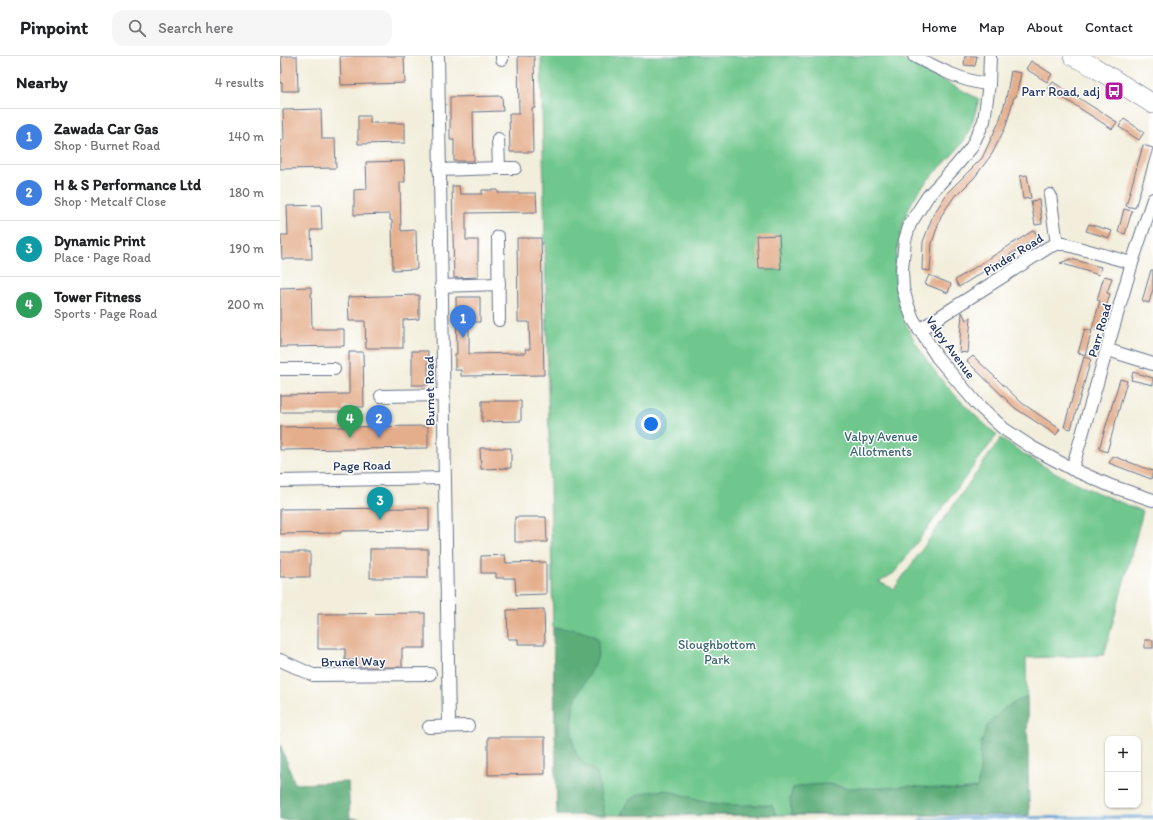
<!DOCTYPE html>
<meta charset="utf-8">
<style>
body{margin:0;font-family:Itim,sans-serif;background:#f6f6f6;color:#202124}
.controls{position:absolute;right:12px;bottom:12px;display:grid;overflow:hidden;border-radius:8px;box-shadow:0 1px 3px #0004}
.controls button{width:36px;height:36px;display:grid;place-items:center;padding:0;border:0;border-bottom:1px solid #e0e0e0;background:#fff;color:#202124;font:20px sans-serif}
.you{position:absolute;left:371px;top:368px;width:14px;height:14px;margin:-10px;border:3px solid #fff;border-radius:50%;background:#1a73e8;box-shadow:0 0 0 6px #1a73e833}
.badge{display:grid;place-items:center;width:26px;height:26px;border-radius:50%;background:#b5179e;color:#fff;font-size:13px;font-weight:700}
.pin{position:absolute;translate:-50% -33px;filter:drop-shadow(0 1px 2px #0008)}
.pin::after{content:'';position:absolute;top:21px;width:14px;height:12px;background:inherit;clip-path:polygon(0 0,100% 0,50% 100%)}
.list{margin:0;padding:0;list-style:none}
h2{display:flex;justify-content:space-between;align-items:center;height:52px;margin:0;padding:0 16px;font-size:17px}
h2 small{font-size:13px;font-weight:400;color:#757577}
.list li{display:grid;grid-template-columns:26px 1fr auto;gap:12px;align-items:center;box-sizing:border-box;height:56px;padding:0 16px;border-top:1px solid #e0e0e0}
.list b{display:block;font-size:15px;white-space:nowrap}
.list p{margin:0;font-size:13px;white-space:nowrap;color:#757577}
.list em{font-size:13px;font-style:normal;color:#757577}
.icon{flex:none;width:22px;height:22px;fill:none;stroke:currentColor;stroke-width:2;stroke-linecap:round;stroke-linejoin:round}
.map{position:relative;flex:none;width:873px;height:764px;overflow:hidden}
header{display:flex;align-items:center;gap:24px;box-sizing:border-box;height:56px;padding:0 20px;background:#fff;border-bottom:1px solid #e0e0e0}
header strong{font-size:19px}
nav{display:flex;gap:22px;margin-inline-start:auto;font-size:14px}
.search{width:280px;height:36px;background:#f6f6f6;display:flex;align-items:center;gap:10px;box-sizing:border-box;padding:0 14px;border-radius:12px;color:#757577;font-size:15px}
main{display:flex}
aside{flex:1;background:#fff}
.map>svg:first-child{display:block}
.green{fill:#70c78d;stroke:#467b76}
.forest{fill:#5cac78;stroke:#3c6e6b}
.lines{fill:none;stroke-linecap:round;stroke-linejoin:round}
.stream{stroke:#64a3d6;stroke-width:3}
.building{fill:#e4ae8c}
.minor-casing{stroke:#66728a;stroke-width:14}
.primary-casing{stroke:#66728a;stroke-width:20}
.minor{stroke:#fff;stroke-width:12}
.primary{stroke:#fff;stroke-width:19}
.labels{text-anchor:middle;stroke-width:3;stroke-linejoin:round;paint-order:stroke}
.poi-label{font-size:13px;fill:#1b2f5e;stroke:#fff;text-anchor:end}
.street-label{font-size:13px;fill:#1b2f5e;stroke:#fff}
.park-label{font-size:13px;fill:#39646e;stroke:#fff}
</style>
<header>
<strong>Pinpoint</strong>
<div class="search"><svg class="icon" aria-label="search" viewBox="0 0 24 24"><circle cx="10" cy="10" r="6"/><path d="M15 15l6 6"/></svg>Search here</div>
<nav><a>Home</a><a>Map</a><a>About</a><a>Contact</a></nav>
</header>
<main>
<aside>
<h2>Nearby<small>4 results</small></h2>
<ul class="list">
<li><span class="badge" style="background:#3f7fe0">1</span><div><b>Zawada Car Gas</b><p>Shop · Burnet Road</p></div><em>140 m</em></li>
<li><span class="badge" style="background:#3f7fe0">2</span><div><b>H &amp; S Performance Ltd</b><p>Shop · Metcalf Close</p></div><em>180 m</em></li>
<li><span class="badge" style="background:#0f9aa8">3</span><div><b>Dynamic Print</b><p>Place · Page Road</p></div><em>190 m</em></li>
<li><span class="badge" style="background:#2e9e5b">4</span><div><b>Tower Fitness</b><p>Sports · Page Road</p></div><em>200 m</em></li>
</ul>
</aside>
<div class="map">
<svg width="873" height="764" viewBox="0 0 873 764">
<rect width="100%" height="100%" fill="#fff"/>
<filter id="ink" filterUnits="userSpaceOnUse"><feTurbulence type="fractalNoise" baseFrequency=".025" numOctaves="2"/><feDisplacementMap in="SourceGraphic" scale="8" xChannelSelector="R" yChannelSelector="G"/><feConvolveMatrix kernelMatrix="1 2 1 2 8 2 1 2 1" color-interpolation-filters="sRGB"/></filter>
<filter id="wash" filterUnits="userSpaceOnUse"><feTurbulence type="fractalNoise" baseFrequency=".012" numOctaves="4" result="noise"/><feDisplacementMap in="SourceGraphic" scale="16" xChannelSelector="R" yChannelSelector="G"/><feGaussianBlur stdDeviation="0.9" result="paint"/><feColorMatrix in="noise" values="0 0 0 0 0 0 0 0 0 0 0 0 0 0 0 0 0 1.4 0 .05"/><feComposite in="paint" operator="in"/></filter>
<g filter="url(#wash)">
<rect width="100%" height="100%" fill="#f2eedb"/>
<!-- green -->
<path class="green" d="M 261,0 L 615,0 L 699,43 C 695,57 691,74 683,86 C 668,107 644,123 632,146 C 627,155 623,167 621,177 C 614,201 613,228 620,252 C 635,300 679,347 717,379 L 614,517 L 599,526 L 614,533 L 721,382 C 765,415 812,436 863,455 L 824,599 L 746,602 L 749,759 L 277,759 Z"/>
<!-- forest -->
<g class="forest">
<path d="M 273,572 C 289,572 303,574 317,582 C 323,605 308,618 298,638 C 292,650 291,664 292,677 C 295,701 298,703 317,717 L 323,751 L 325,759 L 277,759 Z"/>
<path d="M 747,640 L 749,759 L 511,759 L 510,742 L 513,732 L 529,729 L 548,728 L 568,732 L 601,732 L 629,730 L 679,734 L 697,732 L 700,714 L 701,687 L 708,668 L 725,652 Z"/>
<path d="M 0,688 L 15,728 L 68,726 L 70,762 L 86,764 L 0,764 Z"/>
<path d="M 385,734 L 431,747 L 451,749 L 492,749 L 496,759 L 341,759 L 347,746 L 361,737 Z"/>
</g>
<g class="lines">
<!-- stream -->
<path class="stream" d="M 640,764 L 675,762 L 873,761"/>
</g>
<g id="blocks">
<!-- building -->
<g class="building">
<path d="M 1,0 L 17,0 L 18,35 L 2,35 L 2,27 L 0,27 L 0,17 L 2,17 Z"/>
<path d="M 60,0 L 124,0 L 125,27 L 61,29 Z"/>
<path d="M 238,0 L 254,0 L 255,52 L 252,52 L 253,96 L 230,96 L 229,58 L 239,58 Z"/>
<path d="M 685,0 L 697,0 L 695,10 L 684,9 Z"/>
<path d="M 751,5 L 772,18 L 767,26 L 746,13 Z"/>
<path d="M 731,15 L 741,17 L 736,41 L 734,41 L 726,70 L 712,98 L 694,122 L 677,139 L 676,138 L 661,160 L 652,187 L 650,215 L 642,214 L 643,186 L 653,159 L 668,136 L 702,102 L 719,66 L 726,43 Z"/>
<path d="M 773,26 L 837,66 L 832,73 L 768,32 Z"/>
<path d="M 222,40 L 223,55 L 193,56 L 194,105 L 174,105 L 174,84 L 170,84 L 170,41 Z"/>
<path d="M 41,53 L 42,83 L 55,83 L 56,112 L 0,113 L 0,84 L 4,84 L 3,54 Z"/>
<path d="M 78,60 L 90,60 L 90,67 L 125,67 L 125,87 L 78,88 Z"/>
<path d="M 844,63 L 864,76 L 859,84 L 839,71 Z"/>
<path d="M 863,89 L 873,92 L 855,152 L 846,150 Z"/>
<path d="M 124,105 L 125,126 L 120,126 L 121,175 L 136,174 L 137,213 L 113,214 L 112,164 L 110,164 L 110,158 L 74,159 L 74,134 L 87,133 L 86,106 Z"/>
<path d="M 747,119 L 751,142 L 743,143 L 740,120 Z"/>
<path d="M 172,130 L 179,130 L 180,138 L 202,138 L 202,134 L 218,134 L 218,137 L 256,137 L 257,156 L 186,157 L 186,184 L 198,184 L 198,221 L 174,222 Z"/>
<path d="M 759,144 L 762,168 L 755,169 L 751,145 Z"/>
<path d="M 41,149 L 42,174 L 31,174 L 32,203 L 2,203 L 1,179 L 8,179 L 7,150 Z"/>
<path d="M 844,153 L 852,155 L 845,178 L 838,176 Z"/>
<path d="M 809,168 L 832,175 L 829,182 L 806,175 Z"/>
<path d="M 754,174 L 758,181 L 679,231 L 675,224 Z"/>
<path d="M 499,179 L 501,213 L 479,213 L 477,180 Z"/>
<path d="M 237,182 L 261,182 L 264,319 L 181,320 L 181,314 L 175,314 L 175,298 L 177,298 L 176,241 L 200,241 L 200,266 L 189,266 L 189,298 L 246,297 L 245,293 L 250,293 L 249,266 L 238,266 Z"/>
<path d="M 791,203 L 821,211 L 819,219 L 780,207 Z"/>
<path d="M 871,214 L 873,214 L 873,233 L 869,247 L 862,245 Z"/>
<path d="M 649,219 L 671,228 L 668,237 L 645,228 Z"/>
<path d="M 824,220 L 832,222 L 827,237 L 830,238 L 819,275 L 812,273 L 820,245 L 817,244 Z"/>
<path d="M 31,231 L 32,273 L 64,273 L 64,290 L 0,291 L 0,232 Z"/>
<path d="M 139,239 L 139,263 L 123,264 L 123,292 L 86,292 L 85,265 L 69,265 L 68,241 Z"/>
<path d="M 682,256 L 686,264 L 691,261 L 688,297 L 679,296 Z"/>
<path d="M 805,273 L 812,275 L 805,299 L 798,297 Z"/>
<rect x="132" y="295" width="16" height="34"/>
<path d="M 69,296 L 83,296 L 84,351 L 64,351 L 64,356 L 0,356 L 0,339 L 69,338 Z"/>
<path d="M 693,300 L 742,347 L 780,373 L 776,379 L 735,352 L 687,305 Z"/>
<path d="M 804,301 L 811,303 L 791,373 L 784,371 Z"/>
<path d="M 853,316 L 873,322 L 873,329 L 851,324 Z"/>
<path d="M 840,323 L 847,325 L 827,396 L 819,393 Z"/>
<path d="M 202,345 L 241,345 L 241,365 L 202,366 Z"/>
<path d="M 57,370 L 57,371 L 148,370 L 148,392 L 0,394 L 0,371 Z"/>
<path d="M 200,392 L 231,392 L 231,412 L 201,413 Z"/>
<path d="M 833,400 L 873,415 L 871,423 L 829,407 Z"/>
<path d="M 149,452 L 149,474 L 61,475 L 61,477 L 0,478 L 0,453 Z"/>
<path d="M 235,461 L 266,461 L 267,486 L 235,486 Z"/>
<rect x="90" y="493" width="58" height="29"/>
<rect x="0" y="496" width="30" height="25"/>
<path d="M 225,499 L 226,507 L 266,506 L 266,538 L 236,539 L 235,522 L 216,522 L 216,517 L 201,517 L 201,500 Z"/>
<path d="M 264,553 L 265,588 L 238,588 L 238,583 L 228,583 L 227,554 Z"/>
<path d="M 145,557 L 145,592 L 122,592 L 122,611 L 77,611 L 77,604 L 65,604 L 65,593 L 38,593 L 38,558 Z"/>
<rect x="865" y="584" width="8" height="8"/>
<path d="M 208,681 L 265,681 L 265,718 L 208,719 Z"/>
</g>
</g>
</g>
<g filter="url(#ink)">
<use href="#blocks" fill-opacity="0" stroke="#66728a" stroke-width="1"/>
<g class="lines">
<!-- minor casing -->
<g class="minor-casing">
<g id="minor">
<path d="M 158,0 L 169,670"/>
<path d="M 222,0 L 222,3"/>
<path d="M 634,0 C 655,11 685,27 709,28"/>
<path d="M 710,0 L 709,28 L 704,65 L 691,92 L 676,110 L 648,140 L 630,168 L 625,184 L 622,213 L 623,233 L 628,250 L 633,263 L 657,301 L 697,348 L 724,373 L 753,392 L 792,413 L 831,430 L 873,444"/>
<path d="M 219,112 L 235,112"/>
<path d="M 159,114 L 219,112 L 218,83"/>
<path d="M 770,139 L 777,188"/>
<path d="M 218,181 L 219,264"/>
<path d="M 161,230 L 219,228"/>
<path d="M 639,274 L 769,191 L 777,188 L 784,188 L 852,207"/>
<path d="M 828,294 L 873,308"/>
<path d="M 0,313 L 54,313"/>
<path d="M 101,340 L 163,339"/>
<path d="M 792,413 L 852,207 L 873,143"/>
<path d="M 0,425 L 164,422"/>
<path d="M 0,604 L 33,619 L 150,618"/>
<path d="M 149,671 L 188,670"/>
</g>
</g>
<!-- primary casing -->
<g class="primary-casing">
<path id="primary" d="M 793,0 L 814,11 L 873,48"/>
</g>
<!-- minor -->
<use href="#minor" class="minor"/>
<!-- primary -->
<use href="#primary" class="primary"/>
</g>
</g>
<!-- icons -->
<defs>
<g id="bus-square" transform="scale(1)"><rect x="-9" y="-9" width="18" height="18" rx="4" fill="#b5179e" stroke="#fff"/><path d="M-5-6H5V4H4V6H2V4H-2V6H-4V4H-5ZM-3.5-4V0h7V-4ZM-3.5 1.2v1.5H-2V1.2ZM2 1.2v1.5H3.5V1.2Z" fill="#fff"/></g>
</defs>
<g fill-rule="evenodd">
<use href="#bus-square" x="834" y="35"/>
</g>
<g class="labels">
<!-- poi labels -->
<g class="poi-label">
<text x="820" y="40">Parr Road, adj</text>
</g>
<!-- street labels -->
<g class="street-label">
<text transform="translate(733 198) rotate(-32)" y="5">Pinder Road</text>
<text transform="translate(819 274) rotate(-74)" y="5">Parr Road</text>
<text transform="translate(671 291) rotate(54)" y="5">Valpy Avenue</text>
<text transform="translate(149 335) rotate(-91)" y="5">Burnet Road</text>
<text transform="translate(82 409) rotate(-1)" y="5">Page Road</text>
<text transform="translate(73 605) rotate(-1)" y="5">Brunel Way</text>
</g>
<!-- park labels -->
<g class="park-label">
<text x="601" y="385">Valpy Avenue<tspan x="601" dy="15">Allotments</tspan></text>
<text x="437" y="593">Sloughbottom<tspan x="437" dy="15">Park</tspan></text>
</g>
</g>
</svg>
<div class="controls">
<button>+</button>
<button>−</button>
</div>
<div class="you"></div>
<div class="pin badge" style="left:183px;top:282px;background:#3f7fe0">1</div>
<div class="pin badge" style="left:99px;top:382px;background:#3f7fe0">2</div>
<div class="pin badge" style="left:100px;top:464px;background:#0f9aa8">3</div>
<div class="pin badge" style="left:70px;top:382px;background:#2e9e5b">4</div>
</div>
</main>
